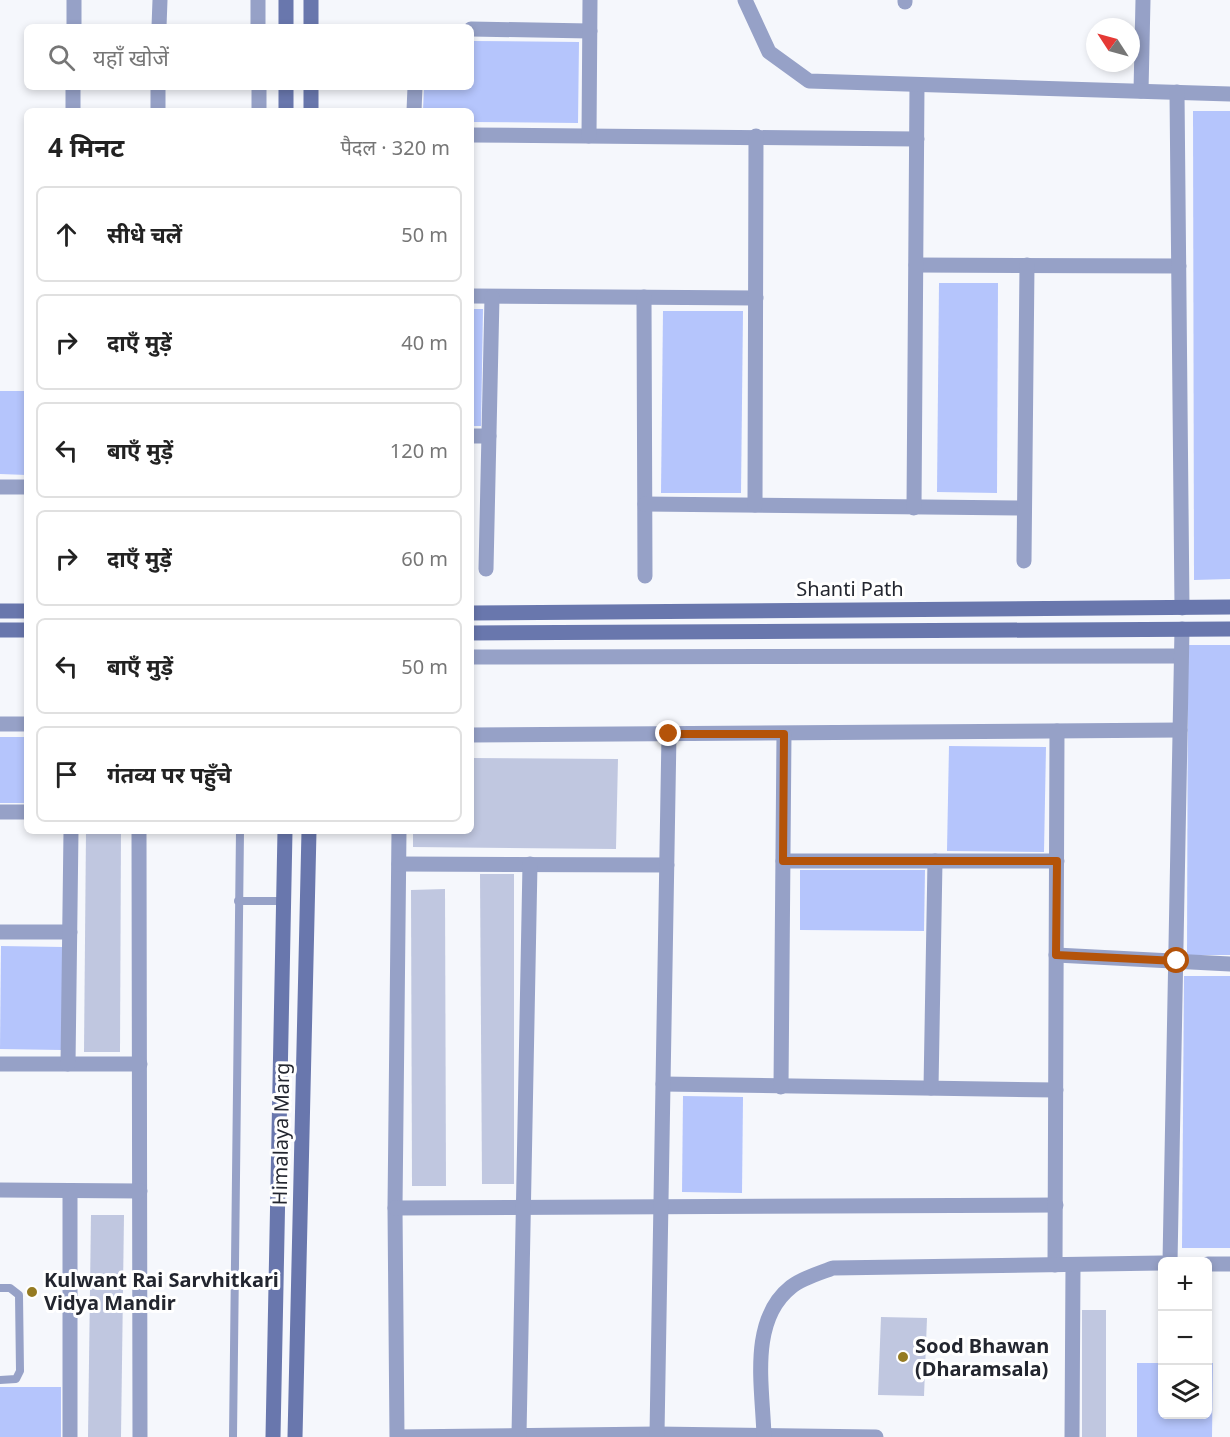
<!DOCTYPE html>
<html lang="hi">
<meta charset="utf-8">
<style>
body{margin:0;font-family:"Noto Sans","Noto Sans Devanagari",sans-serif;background:#f6f6f6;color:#222}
.controls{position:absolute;right:18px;bottom:18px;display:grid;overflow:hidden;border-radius:9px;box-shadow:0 3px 9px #0003}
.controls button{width:54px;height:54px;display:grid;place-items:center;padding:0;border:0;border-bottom:2px solid #e0e0e0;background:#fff;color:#222;font:30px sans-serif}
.compass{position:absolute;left:1086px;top:18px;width:54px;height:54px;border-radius:50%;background:#fff;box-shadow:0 3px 9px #0003;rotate:306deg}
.stop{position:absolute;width:18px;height:18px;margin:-14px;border:4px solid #b45309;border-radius:50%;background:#fff}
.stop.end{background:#b45309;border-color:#fff;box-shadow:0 2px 6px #0008}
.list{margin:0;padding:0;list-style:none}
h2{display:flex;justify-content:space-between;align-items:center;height:78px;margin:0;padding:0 24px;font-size:26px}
h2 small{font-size:20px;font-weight:400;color:#767676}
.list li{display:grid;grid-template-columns:39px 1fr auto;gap:18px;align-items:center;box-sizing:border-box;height:96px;margin:0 12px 12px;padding:0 12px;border:2px solid #e0e0e0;border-radius:9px}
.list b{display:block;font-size:22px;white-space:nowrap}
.list em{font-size:20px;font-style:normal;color:#767676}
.icon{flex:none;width:33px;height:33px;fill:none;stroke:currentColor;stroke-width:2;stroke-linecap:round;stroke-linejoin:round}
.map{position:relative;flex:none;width:1230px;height:1437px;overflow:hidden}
.search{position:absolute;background:#fff;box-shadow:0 3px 9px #0003;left:24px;top:24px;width:450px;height:66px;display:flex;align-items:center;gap:15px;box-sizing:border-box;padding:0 21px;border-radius:9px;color:#767676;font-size:22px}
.panel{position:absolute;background:#fff;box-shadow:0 3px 9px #0003;left:24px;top:108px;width:450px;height:726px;border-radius:9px}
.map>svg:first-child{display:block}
.green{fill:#b5c5fc}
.building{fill:#c0c7e0}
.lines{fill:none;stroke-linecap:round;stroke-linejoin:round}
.service{stroke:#96a1c7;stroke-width:8}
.minor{stroke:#96a1c7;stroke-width:15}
.tertiary{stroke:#96a1c7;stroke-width:15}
.secondary{stroke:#6977ad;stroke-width:15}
.route{stroke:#b45309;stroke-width:8}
.poi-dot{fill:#957b22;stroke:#fff;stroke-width:2}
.labels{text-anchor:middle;stroke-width:6;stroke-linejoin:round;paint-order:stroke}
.street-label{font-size:20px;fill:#23262f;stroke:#fff}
.poi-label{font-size:20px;font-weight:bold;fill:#23262f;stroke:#fff;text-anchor:start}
</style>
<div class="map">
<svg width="1230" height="1437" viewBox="0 0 1230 1437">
<rect width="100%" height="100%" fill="#f5f7fc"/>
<!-- green -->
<g class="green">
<path d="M 471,41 L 579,42 L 578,123 L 471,122 L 471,111 L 423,111 L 424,87 L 471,87 Z"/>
<path d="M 1193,111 L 1230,111 L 1230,579 L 1194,580 Z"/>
<path d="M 939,283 L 998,283 L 997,493 L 937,492 Z"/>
<path d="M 471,309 L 483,309 L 481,426 L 471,426 Z"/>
<path d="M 663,311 L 743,311 L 741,493 L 661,493 Z"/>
<path d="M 0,391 L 27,391 L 27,475 L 0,474 Z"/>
<path d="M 1188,645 L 1230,645 L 1230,955 L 1187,955 Z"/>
<rect x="0" y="737" width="27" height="66"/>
<path d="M 949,746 L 1046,747 L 1044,852 L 947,851 Z"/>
<path d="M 800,870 L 925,870 L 924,931 L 800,930 Z"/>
<path d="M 1,946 L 63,947 L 62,1050 L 0,1049 Z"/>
<path d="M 1184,976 L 1230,976 L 1230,1248 L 1182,1248 Z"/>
<path d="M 683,1096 L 743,1097 L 742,1193 L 682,1192 Z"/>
<path d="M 1137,1363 L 1162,1363 L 1162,1414 L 1208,1414 L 1208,1363 L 1213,1363 L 1212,1437 L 1137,1437 Z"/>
<rect x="0" y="1387" width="61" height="50"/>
</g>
<!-- building -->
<g class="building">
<path d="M 471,758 L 618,759 L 616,849 L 413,847 L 413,831 L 471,831 Z"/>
<path d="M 86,831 L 121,831 L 120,1052 L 84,1052 Z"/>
<path d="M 480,874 L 514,874 L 514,1184 L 482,1184 Z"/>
<path d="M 445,889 L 446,1186 L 412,1186 L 411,890 Z"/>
<path d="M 91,1215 L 124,1215 L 121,1437 L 88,1437 Z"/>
<rect x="1082" y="1310" width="24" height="127"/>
<path d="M 881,1317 L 927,1318 L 924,1396 L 878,1395 Z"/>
</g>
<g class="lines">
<!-- service -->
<g class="service">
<path d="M 238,901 L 284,901"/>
<path d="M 0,1288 L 10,1288 L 19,1295 L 20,1371 L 16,1379 L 0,1380"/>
<path d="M 233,1437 L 240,831"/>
</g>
<!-- minor -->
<g class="minor">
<path d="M 905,2 L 905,0"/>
<path d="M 74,27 L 74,0"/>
<path d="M 159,27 L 160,0"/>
<path d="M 471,29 L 590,31"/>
<path d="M 1141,91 L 1143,0"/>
<path d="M 73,111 L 73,87"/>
<path d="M 158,111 L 158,87"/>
<path d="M 414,111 L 415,87"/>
<path d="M 471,135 L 917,139"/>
<path d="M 589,136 L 590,0"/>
<path d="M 916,265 L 1179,266"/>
<path d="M 471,296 L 756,298"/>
<path d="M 644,297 L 645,576"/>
<path d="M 471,436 L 489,436"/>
<path d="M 0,487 L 27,487"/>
<path d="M 645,504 L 1024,508"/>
<path d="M 755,505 L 756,136"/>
<path d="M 914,508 L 917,85"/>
<path d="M 1024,561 L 1027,265"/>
<path d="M 486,569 L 492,297"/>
<path d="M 471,657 L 1181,656"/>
<path d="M 0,724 L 27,724"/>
<path d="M 471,735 L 1180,730"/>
<path d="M 0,812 L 27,812"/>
<path d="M 139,831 L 140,1437"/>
<path d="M 399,831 L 395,1208 L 397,1437 L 657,1434 L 876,1437"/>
<path d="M 783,861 L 1057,861"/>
<path d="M 399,864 L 667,865"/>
<path d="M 0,932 L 70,932"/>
<path d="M 1056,955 L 1230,964"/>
<path d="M 0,1064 L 140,1064"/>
<path d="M 68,1064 L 71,831"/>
<path d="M 663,1084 L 1056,1090"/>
<path d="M 781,1087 L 784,734"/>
<path d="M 931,1088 L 935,861"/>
<path d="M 0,1190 L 140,1191"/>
<path d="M 70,1191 L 70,1437"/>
<path d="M 395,1208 L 1056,1205"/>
<path d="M 1055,1265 L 1057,731"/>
<path d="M 657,1434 L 669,734"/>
<path d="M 519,1435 L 530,864"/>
<path d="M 1072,1437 L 1073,1265"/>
</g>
<!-- tertiary -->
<g class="tertiary">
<path d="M 745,0 L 769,52 L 809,81 L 1230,94"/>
<path d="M 258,27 L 258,0"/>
<path d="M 259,87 L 259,111"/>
<path d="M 1177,92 L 1182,608"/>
<path d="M 1170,1262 L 1182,629"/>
<path d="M 1208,1264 L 1230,1264"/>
<path d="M 764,1437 C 763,1389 748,1321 791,1287 C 802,1278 820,1273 833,1268 L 1162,1263"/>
</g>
<!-- secondary -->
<g class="secondary">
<path d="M 286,0 L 286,27"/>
<path d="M 311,27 L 311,0"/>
<path d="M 286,87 L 286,111"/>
<path d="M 311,111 L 311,87"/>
<path d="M 0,611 L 27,611"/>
<path d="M 471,613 L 1230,607"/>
<path d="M 0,630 L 27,630"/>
<path d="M 471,633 L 1230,629"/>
<path d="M 273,1437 L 285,831"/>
<path d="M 295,1437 L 309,831"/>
</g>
</g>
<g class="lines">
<!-- route -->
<path class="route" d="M 669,734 L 784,734 L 783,861 L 1057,861 L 1056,955 L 1177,961"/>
</g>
<!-- markers -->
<g class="poi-dot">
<circle cx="32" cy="1292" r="6"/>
<circle cx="903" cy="1357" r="6"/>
</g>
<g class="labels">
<!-- street labels -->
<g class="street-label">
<text x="850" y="596">Shanti Path</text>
<text transform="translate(281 1134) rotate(-89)" y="7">Himalaya Marg</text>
</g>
<!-- poi labels -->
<g class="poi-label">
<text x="44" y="1287">Kulwant Rai Sarvhitkari<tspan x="44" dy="23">Vidya Mandir</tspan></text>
<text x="915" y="1353">Sood Bhawan<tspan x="915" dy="23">(Dharamsala)</tspan></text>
</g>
</g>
</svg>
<div class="controls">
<button>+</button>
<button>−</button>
<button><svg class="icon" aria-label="layers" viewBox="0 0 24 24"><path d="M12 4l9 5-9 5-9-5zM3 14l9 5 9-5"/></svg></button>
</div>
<svg class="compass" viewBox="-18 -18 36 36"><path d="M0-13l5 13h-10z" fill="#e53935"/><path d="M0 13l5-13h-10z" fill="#767676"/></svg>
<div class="stop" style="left:1177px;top:961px"></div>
<div class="stop end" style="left:669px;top:734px"></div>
<div class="search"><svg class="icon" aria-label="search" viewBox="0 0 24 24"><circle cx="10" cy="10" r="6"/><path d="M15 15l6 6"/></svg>यहाँ खोजें</div>
<section class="panel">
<h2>4 मिनट<small>पैदल · 320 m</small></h2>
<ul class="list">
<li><svg class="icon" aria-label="ahead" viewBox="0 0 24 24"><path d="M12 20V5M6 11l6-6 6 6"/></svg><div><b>सीधे चलें</b></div><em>50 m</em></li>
<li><svg class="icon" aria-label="right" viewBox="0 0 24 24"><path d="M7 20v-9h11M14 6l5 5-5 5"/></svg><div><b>दाएँ मुड़ें</b></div><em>40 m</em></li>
<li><svg class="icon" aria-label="left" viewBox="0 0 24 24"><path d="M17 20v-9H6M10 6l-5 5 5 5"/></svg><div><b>बाएँ मुड़ें</b></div><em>120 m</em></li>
<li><svg class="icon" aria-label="right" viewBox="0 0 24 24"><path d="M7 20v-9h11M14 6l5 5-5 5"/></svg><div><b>दाएँ मुड़ें</b></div><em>60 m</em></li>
<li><svg class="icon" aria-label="left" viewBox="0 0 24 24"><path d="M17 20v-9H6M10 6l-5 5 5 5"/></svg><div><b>बाएँ मुड़ें</b></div><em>50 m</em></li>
<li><svg class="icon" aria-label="arrive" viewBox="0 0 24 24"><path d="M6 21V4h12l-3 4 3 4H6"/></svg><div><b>गंतव्य पर पहुँचे</b></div></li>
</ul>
</section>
</div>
